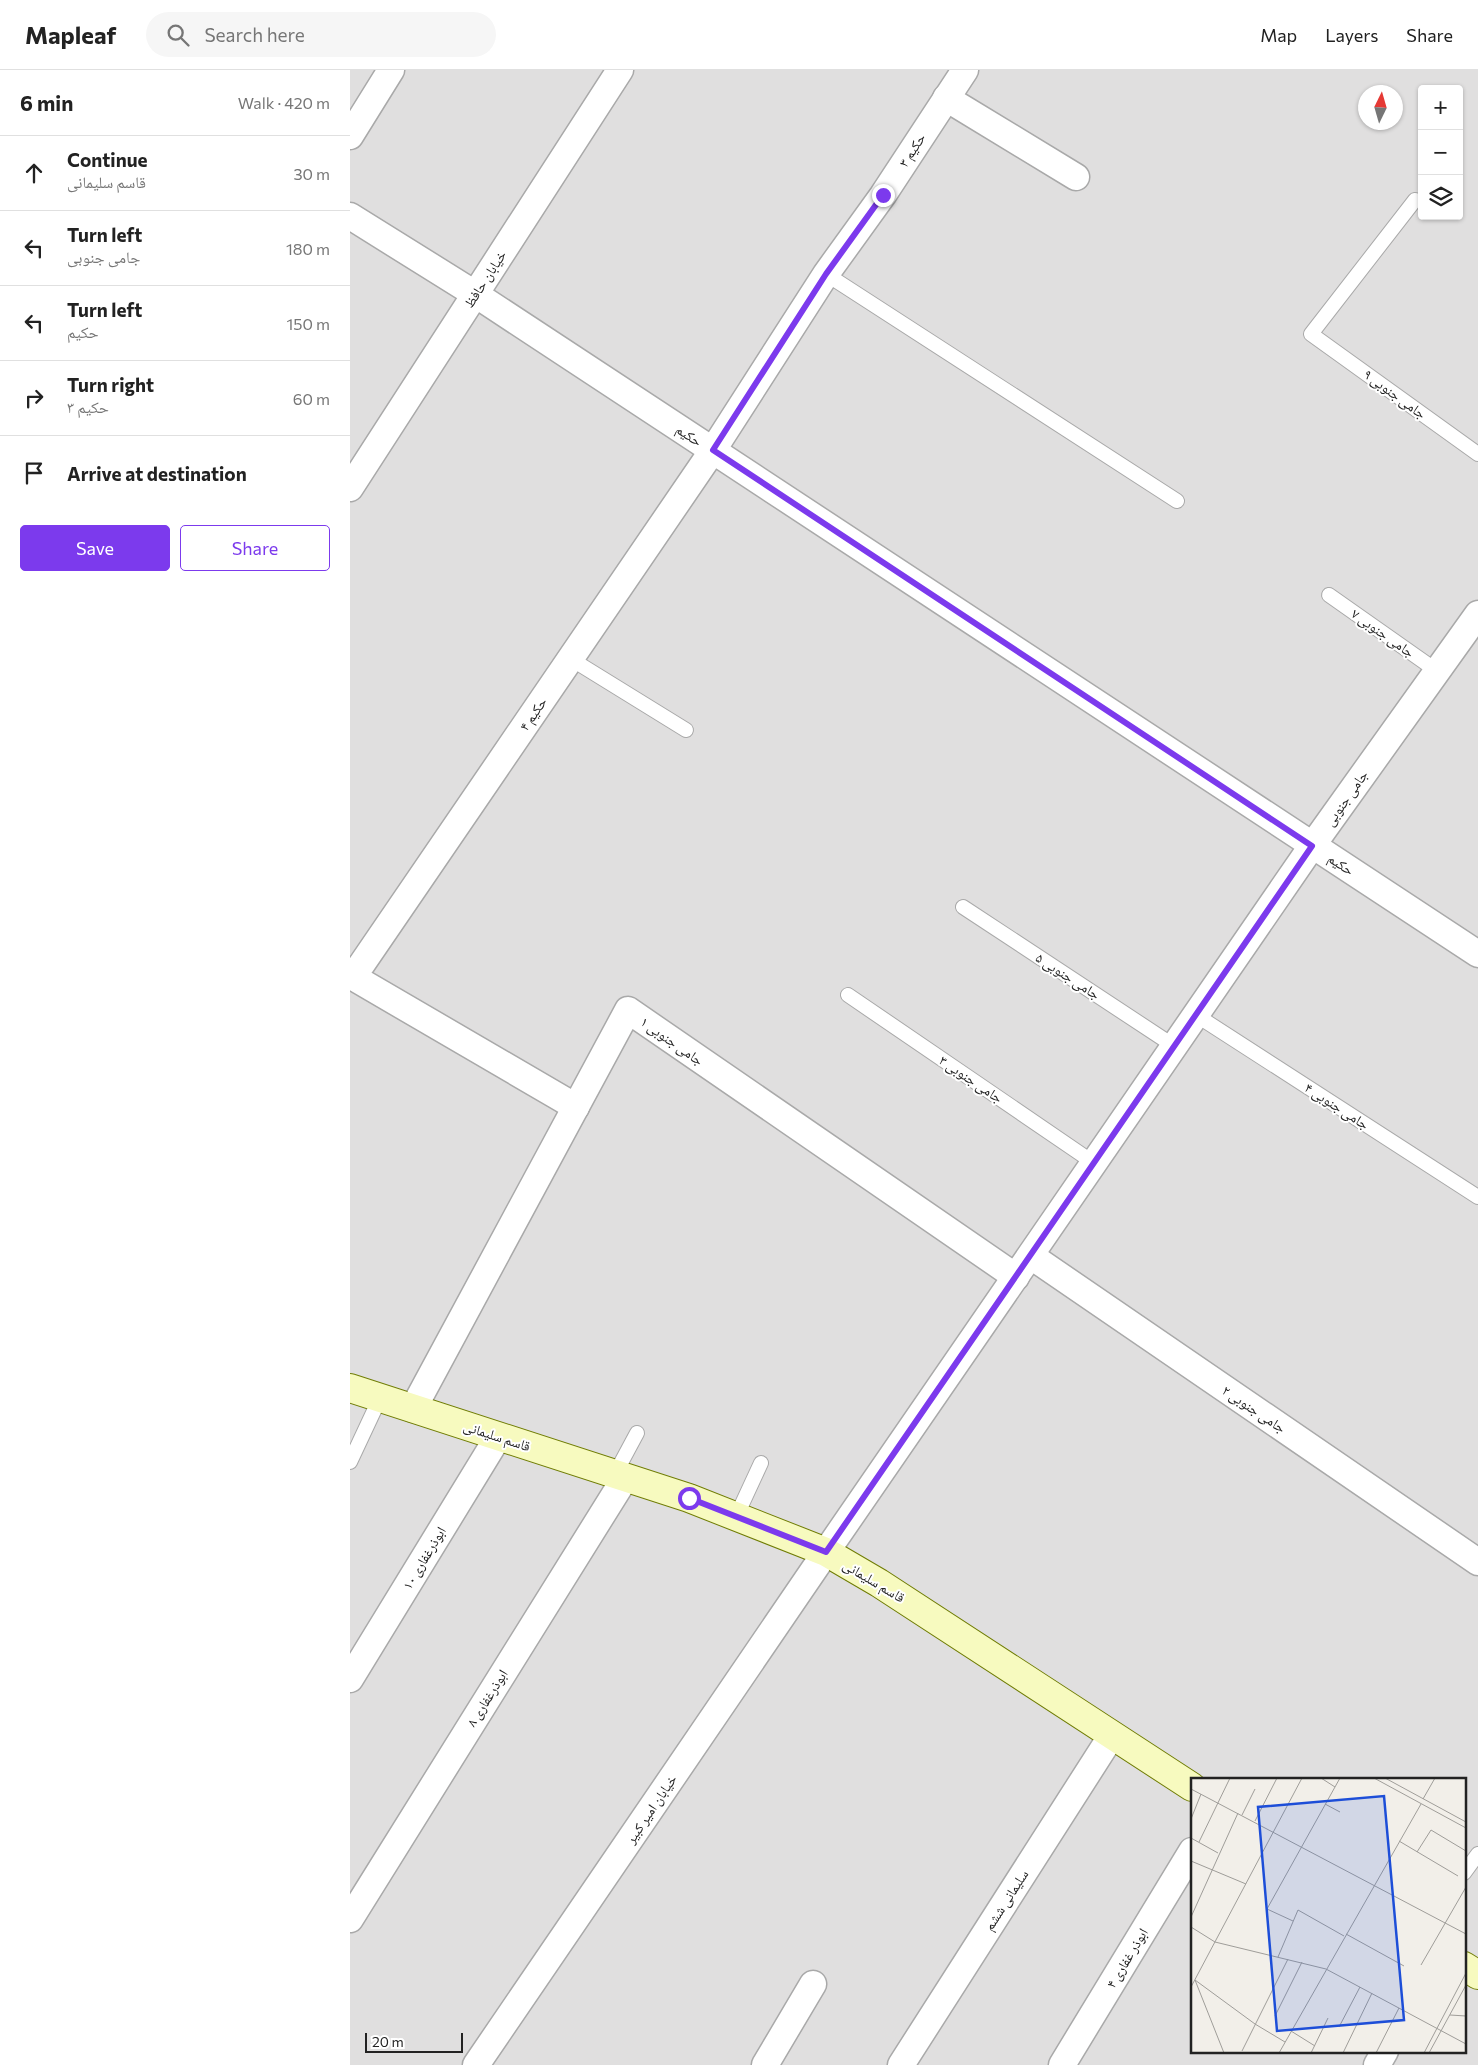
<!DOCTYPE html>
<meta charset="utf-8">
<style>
body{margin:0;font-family:Commissioner,"Noto Naskh Arabic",sans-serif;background:#f6f6f6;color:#222}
.controls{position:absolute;right:15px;top:15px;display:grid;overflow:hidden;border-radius:5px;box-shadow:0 1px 4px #0004}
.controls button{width:45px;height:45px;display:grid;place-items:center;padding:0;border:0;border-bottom:1px solid #e0e0e0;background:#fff;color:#222;font:25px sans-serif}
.compass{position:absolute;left:1008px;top:15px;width:45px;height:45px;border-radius:50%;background:#fff;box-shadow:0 1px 4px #0004;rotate:5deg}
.scale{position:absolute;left:15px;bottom:12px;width:98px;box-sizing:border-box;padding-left:5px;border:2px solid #222;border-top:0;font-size:14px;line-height:18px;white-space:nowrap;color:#222;-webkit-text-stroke:4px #fff;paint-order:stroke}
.stop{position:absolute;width:15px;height:15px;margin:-11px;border:4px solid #7c3aed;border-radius:50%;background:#fff}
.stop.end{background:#7c3aed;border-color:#fff;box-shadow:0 1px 5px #0008}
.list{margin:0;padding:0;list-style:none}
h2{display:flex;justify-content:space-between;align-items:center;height:65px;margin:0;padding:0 20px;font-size:21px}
h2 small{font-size:16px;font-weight:400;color:#767676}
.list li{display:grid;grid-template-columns:32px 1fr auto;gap:15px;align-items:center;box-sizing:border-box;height:75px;padding:0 20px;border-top:1px solid #e0e0e0}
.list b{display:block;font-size:19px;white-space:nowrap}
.list p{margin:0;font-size:16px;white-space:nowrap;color:#767676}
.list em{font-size:16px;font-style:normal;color:#767676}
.actions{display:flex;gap:10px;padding:15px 20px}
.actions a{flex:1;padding:11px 0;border:1px solid #7c3aed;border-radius:5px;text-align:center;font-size:18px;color:#7c3aed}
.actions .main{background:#7c3aed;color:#fff}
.icon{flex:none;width:28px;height:28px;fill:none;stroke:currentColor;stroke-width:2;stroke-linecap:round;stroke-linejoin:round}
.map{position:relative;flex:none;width:1128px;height:1995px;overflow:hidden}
header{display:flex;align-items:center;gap:30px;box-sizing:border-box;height:70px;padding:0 25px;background:#fff;border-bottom:1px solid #e0e0e0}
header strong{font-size:24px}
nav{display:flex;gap:28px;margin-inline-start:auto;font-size:18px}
.search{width:350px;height:45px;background:#f6f6f6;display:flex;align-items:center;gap:12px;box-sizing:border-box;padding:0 18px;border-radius:28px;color:#767676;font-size:19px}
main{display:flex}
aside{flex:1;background:#fff}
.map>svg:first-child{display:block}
.residential{fill:#e0dfdf;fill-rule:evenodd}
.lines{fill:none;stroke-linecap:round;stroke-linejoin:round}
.lane-casing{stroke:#a9a9a9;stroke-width:16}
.street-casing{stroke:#a9a9a9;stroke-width:29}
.secondary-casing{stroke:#707d05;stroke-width:30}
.lane{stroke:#fff;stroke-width:14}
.street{stroke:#fff;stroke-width:26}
.secondary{stroke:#f7fabf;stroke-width:28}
.route{stroke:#7c3aed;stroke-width:6}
.labels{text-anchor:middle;stroke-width:4;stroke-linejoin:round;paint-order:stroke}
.street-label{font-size:14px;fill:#222;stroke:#fff}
.inset-road{fill:none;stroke:#9f9d99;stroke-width:1}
.view{fill:#1d4ed8;fill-opacity:0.15;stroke:#1d4ed8;stroke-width:2.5}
.inset-edge{fill:none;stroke:#222;stroke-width:2.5}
</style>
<header>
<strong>Mapleaf</strong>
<div class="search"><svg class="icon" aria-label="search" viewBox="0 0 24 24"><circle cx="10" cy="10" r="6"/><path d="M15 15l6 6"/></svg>Search here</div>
<nav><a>Map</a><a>Layers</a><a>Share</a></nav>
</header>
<main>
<aside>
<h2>6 min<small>Walk · 420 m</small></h2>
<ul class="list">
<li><svg class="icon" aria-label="ahead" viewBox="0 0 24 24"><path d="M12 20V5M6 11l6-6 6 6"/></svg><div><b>Continue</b><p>قاسم سلیمانی</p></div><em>30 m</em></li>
<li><svg class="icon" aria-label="left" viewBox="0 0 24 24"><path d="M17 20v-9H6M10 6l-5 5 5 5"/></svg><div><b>Turn left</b><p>جامی جنوبی</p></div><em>180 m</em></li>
<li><svg class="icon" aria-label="left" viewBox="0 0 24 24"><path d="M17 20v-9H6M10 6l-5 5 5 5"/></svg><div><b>Turn left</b><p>حکیم</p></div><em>150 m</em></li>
<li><svg class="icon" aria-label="right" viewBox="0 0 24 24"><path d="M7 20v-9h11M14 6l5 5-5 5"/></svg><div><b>Turn right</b><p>حکیم ۳</p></div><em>60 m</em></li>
<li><svg class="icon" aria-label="arrive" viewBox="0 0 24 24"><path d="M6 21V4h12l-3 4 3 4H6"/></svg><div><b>Arrive at destination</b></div></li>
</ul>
<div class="actions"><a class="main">Save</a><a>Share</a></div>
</aside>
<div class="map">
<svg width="1128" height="1995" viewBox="0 0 1128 1995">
<rect width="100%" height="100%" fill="#f2efe9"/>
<!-- residential -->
<path class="residential" d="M 0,0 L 1128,0 L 1128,1995 L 0,1995 ZM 1072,19 L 1109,19 L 1109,146 L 1072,146 ZM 1016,22 L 1046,22 L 1046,52 L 1016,52 ZM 842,1709 L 1114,1709 L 1114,1981 L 842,1981 Z"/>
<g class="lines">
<!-- lane casing -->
<g class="lane-casing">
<g id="lane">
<path d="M 1065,130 L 961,264 L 1128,384"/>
<path d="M 476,204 L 827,431"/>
<path d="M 979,525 L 1087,601"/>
<path d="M 221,589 L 336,660"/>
<path d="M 613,837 L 824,976"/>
<path d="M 498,925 L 744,1093"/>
<path d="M 846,945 L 1128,1127"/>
<path d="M 0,1392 L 30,1328"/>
<path d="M 265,1404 L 287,1363"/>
<path d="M 386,1447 L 411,1393"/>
<path d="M 1114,1803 L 1128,1784"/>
</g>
</g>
<!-- street casing -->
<g class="street-casing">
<g id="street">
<path d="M 596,28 L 726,107"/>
<path d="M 0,66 L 41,0"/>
<path d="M 0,146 L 125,224 L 1128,884"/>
<path d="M 0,418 L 270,0"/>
<path d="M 226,1037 L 3,907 L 363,380 L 476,204 L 533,125 L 615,0"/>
<path d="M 681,1186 L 1128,1492"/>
<path d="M 63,1339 L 278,940 L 666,1207"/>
<path d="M 0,1609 L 148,1367"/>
<path d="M 0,1849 L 275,1408"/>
<path d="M 126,1995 L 476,1482 L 962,776 L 1128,544"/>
<path d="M 415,1995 L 463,1914"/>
<path d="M 551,1995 L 762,1665"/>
<path d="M 712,1995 L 842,1781"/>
<path d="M 1027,1995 L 1035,1981"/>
</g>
</g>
<!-- secondary casing -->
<g class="secondary-casing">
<g id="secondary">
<path d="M 0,1318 L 339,1428 L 476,1482 L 529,1513 L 842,1717"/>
<path d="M 1114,1896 L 1128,1905"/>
</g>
</g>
<!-- lane -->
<use href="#lane" class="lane"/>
<!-- street -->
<use href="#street" class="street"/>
<!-- secondary -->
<use href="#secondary" class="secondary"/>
</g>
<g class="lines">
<!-- route -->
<path class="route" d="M 339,1428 L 476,1482 L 962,776 L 363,380 L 476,204 L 533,125"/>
</g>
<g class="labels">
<!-- street labels -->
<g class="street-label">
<text transform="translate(562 80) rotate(-57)" y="5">حکیم ۳</text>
<text transform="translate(135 209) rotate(-57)" y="5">خیابان حافظ</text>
<text transform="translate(1045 324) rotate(36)" y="5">جامی جنوبی ۹</text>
<text transform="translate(339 365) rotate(33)" y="5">حکیم</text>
<text transform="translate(1033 563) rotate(35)" y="5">جامی جنوبی ۷</text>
<text transform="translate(183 644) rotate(-56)" y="5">حکیم ۴</text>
<text transform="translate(996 728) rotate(-55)" y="5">جامی جنوبی</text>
<text transform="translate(991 794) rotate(33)" y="5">حکیم</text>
<text transform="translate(718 906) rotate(33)" y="5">جامی جنوبی ۵</text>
<text transform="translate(322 971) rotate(35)" y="5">جامی جنوبی ۱</text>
<text transform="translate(621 1009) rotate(34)" y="5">جامی جنوبی ۳</text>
<text transform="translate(987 1036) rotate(33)" y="5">جامی جنوبی ۴</text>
<text transform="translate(904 1339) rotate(34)" y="5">جامی جنوبی ۲</text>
<text transform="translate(147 1366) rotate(18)" y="5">قاسم سلیمانی</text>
<text transform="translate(74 1488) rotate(-59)" y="5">ابوذرغفاری ۱۰</text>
<text transform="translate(524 1511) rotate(31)" y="5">قاسم سلیمانی</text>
<text transform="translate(137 1628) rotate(-58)" y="5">ابوذرغفاری ۸</text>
<text transform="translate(301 1739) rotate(-56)" y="5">خیابان امیر کبیر</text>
<text transform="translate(656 1830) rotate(-57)" y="5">سلیمانی ششم</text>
<text transform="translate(777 1888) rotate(-59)" y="5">ابوذر غفاری ۴</text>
</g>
</g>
<!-- overview -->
<g transform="translate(841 1708)">
<rect width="275" height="275" fill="#f2efe9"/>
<path class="inset-road" d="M 130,0 L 144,9M 183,0 L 275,50M 194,0 L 275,44M 0,11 L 275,156M 232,21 L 244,0M 134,26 L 149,34M 51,37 L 64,11M 0,41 L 10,16M 64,43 L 86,0M 0,60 L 27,75M 208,63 L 267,98M 8,64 L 39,0M 226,74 L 240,52 L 275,73M 0,83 L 55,106M 0,139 L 47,35M 102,143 L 76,131 L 149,0M 0,149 L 24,164 L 135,191 L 275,266M 155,156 L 213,188M 87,179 L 107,132 L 153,158M 230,187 L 275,109M 4,202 L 64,246 L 94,264M 4,202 L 33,275M 0,209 L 111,0M 259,237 L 275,238M 84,238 L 111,184M 148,249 L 169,209M 100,253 L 124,268M 51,273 L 97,181M 88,275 L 230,26M 120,275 L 137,240M 152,275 L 181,215M 185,275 L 208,230M 233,275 L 275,195M 238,275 L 275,207"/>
<path class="view" d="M 193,18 L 213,242 L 86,253 L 67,29 Z"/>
<rect width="275" height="275" class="inset-edge"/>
</g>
</svg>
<div class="controls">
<button>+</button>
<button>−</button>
<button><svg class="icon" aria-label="layers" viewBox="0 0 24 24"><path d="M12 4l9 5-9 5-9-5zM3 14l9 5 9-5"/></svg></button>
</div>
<svg class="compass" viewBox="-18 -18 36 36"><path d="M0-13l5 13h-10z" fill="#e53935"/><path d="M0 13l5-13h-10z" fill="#767676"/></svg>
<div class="scale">20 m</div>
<div class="stop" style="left:339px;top:1428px"></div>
<div class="stop end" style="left:533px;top:125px"></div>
</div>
</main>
